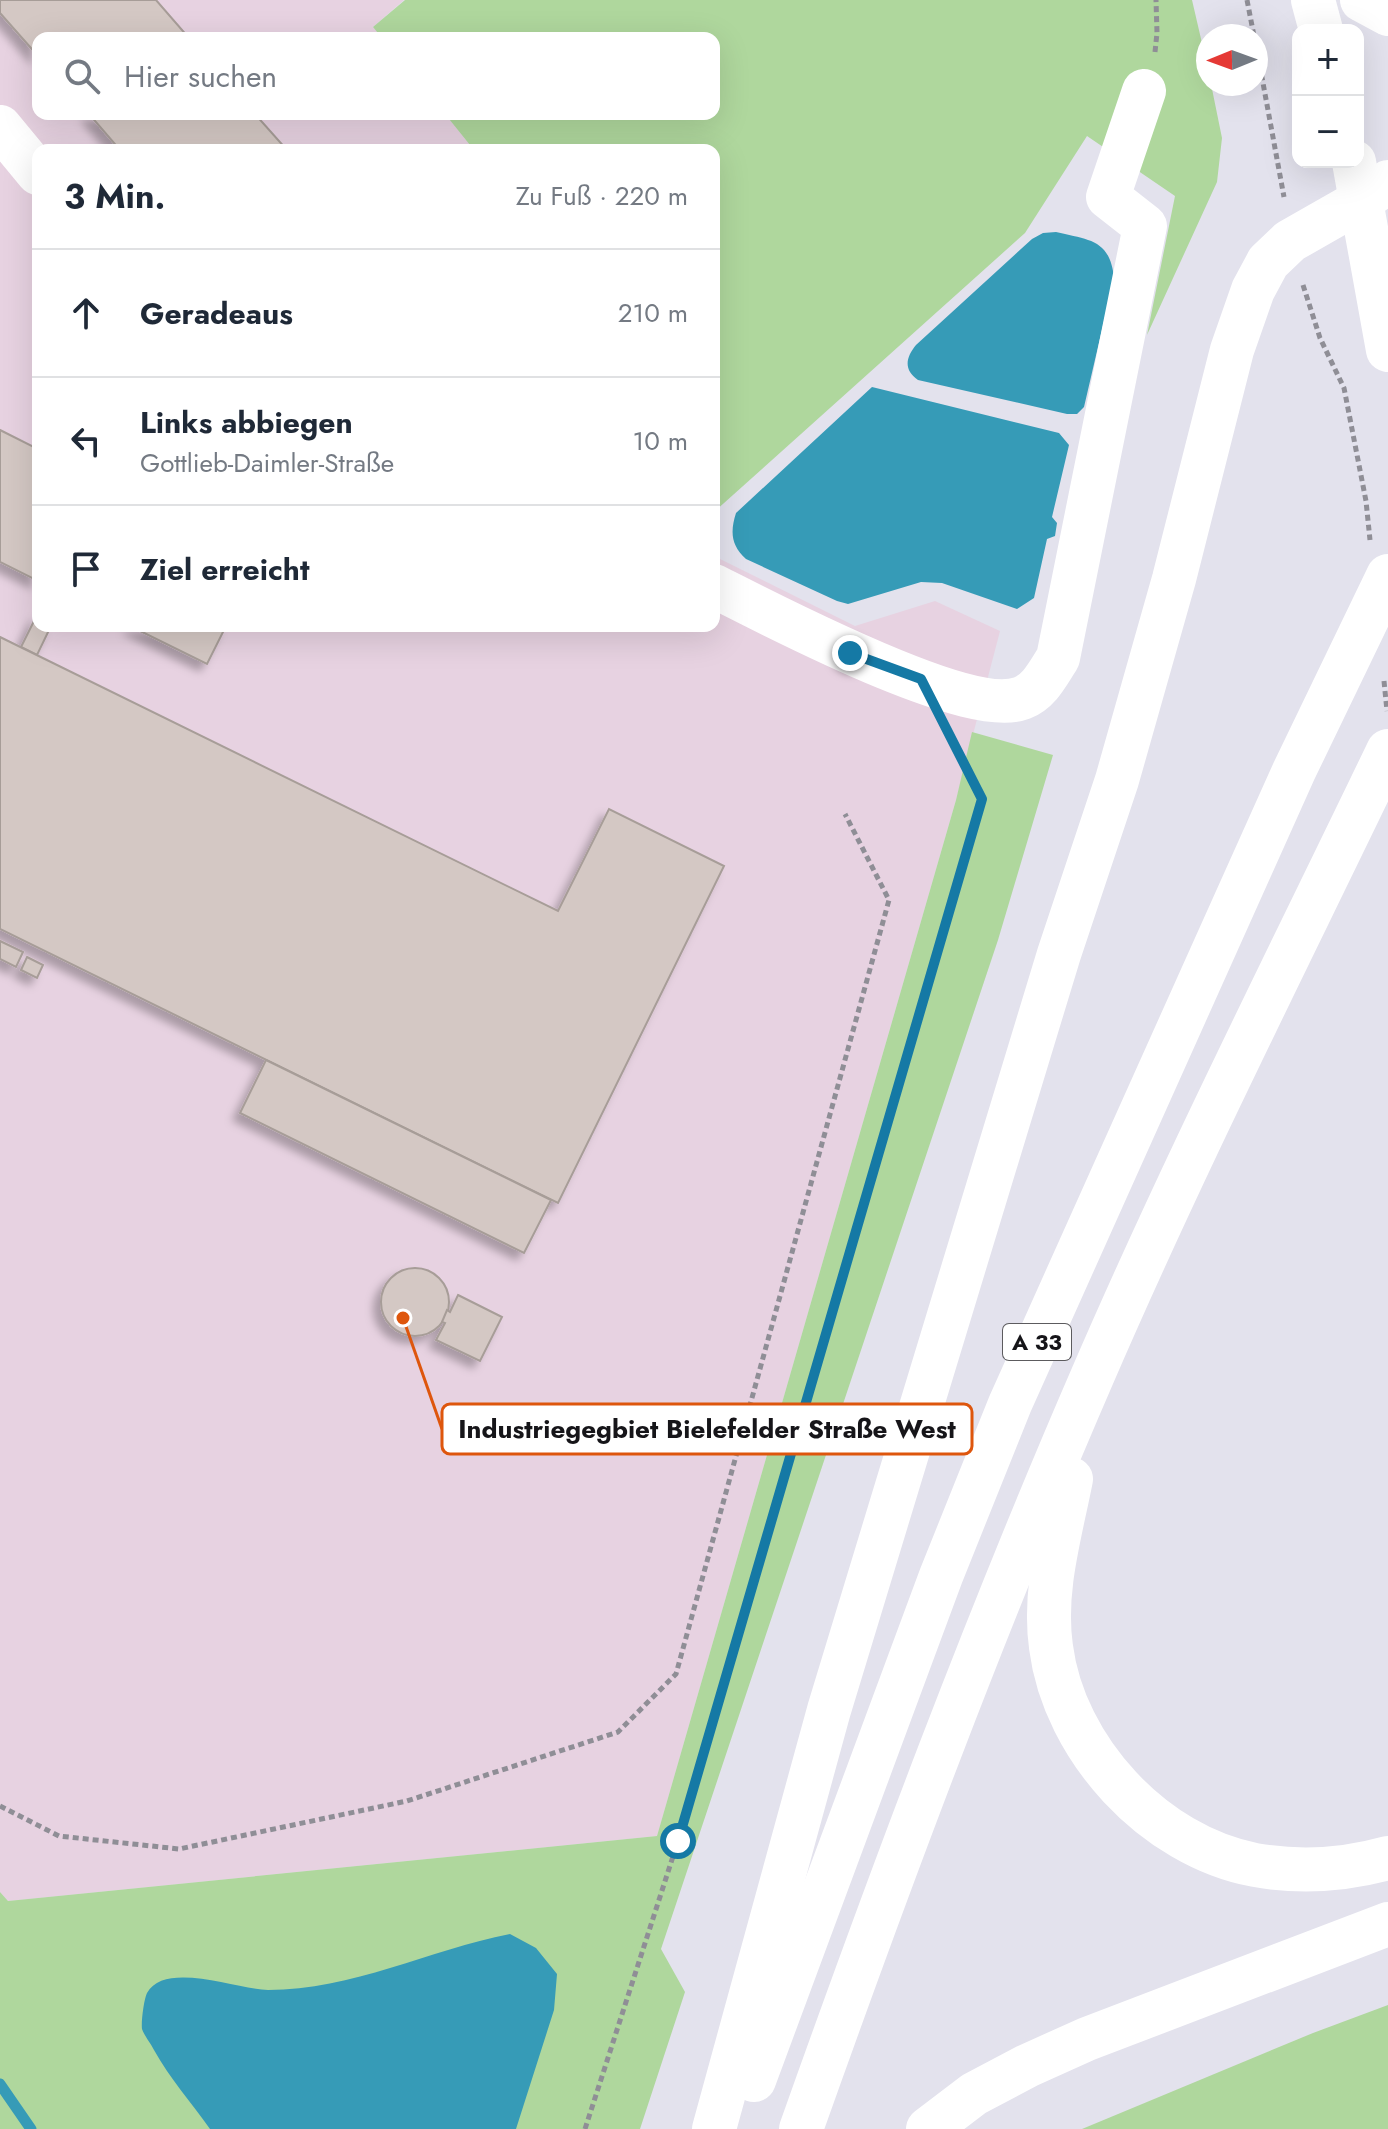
<!DOCTYPE html>
<html lang="de">
<meta charset="utf-8">
<style>
body{margin:0;font-family:Jost,sans-serif;background:#f6f6f7;color:#1f2937}
.controls{position:absolute;right:24px;top:24px;display:grid;overflow:hidden;border-radius:16px;box-shadow:0 8px 32px #0002}
.controls button{width:72px;height:72px;display:grid;place-items:center;padding:0;border:0;border-bottom:2px solid #e0e1e3;background:#fff;color:#1f2937;font:40px sans-serif}
.compass{position:absolute;left:1196px;top:24px;width:72px;height:72px;border-radius:50%;background:#fff;box-shadow:0 8px 32px #0002;rotate:269deg}
.stop{position:absolute;width:24px;height:24px;margin:-18px;border:6px solid #1579a5;border-radius:50%;background:#fff}
.stop.end{background:#1579a5;border-color:#fff;box-shadow:0 2px 8px #0008}
.list{margin:0;padding:0;list-style:none}
h2{display:flex;justify-content:space-between;align-items:center;height:104px;margin:0;padding:0 32px;font-size:34px}
h2 small{font-size:26px;font-weight:400;color:#747a83}
.list li{display:grid;grid-template-columns:52px 1fr auto;gap:24px;align-items:center;box-sizing:border-box;height:128px;padding:0 32px;border-top:2px solid #e0e1e3}
.list b{display:block;font-size:30px;white-space:nowrap}
.list p{margin:0;font-size:26px;white-space:nowrap;color:#747a83}
.list em{font-size:26px;font-style:normal;color:#747a83}
.icon{flex:none;width:44px;height:44px;fill:none;stroke:currentColor;stroke-width:2;stroke-linecap:round;stroke-linejoin:round}
.map{position:relative;flex:none;width:1388px;height:2129px;overflow:hidden}
.search{position:absolute;background:#fff;box-shadow:0 8px 32px #0002;left:32px;top:32px;width:688px;height:88px;display:flex;align-items:center;gap:20px;box-sizing:border-box;padding:0 28px;border-radius:16px;color:#747a83;font-size:30px}
.panel{position:absolute;background:#fff;box-shadow:0 8px 32px #0002;left:32px;top:144px;width:688px;height:488px;border-radius:16px}
.map>svg:first-child{display:block}
.industrial{fill:#e7d2e1}
.green{fill:#afd79d}
.water{fill:#369bb7}
.lines{fill:none;stroke-linecap:round;stroke-linejoin:round}
.stream{stroke:#369bb7;stroke-width:11}
.building{fill:#d4c8c4;stroke:#a79d98;stroke-width:2;filter:url(#shadow)}
.path{stroke:#8f8e96;stroke-width:5;stroke-dasharray:6 4;stroke-linecap:butt}
.minor{stroke:#fff;stroke-width:44}
.major{stroke:#fff;stroke-width:44}
.highway{stroke:#fff;stroke-width:44}
.route{stroke:#1579a5;stroke-width:10}
.labels{text-anchor:middle;stroke-width:6;stroke-linejoin:round;paint-order:stroke}
.shield{fill:#fff;stroke:#5c5b5e;stroke-width:2}
.shield-label{font-size:22px;font-weight:bold;fill:#161519}
.leader{fill:none;stroke:#de560d;stroke-width:3}
.callout-dot{fill:#de560d;stroke:#fff;stroke-width:3}
.callout{fill:#fff;stroke:#de560d;stroke-width:3}
.callout-label{font-size:26px;text-anchor:middle;font-weight:bold;fill:#161519}
</style>
<div class="map">
<svg width="1388" height="2129" viewBox="0 0 1388 2129">
<defs>
<filter id="shadow"><feDropShadow dx="-7" dy="7" stdDeviation="4" flood-color="#0004"/></filter>
</defs>
<rect width="100%" height="100%" fill="#e3e2ed"/>
<!-- industrial -->
<path class="industrial" d="M 0,0 L 404,0 L 373,27 L 382,38 L 38,38 L 38,114 L 445,114 L 474,150 L 38,150 L 38,626 L 714,626 L 714,556 L 855,626 L 935,601 L 1000,631 L 956,800 L 657,1836 L 8,1901 L 0,1892 Z"/>
<!-- green -->
<g class="green">
<path d="M 405,0 L 1192,0 L 1208,69 L 1208,84 L 1211,84 L 1222,138 L 1217,182 L 1147,335 L 1175,196 L 1087,136 L 1025,233 L 714,512 L 714,150 L 474,150 L 445,114 L 714,114 L 714,38 L 382,38 L 373,27 Z"/>
<path d="M 972,732 L 1053,755 L 998,940 L 661,1949 L 685,1992 L 640,2129 L 0,2129 L 0,1892 L 8,1901 L 657,1836 L 956,800 Z"/>
<path d="M 1388,2005 L 1388,2129 L 1082,2129 L 1313,2033 Z"/>
</g>
<!-- water -->
<g class="water">
<path d="M 1056,232 C 1089,240 1110,239 1114,278 L 1084,407 L 1077,414 L 1067,414 L 918,380 C 903,370 906,357 916,345 L 1032,239 L 1043,233 Z"/>
<path d="M 872,387 L 1059,433 L 1069,445 L 1052,517 L 1057,523 L 1055,536 L 1047,539 L 1034,598 L 1017,609 L 942,583 L 921,582 L 848,604 L 837,601 L 746,559 C 731,545 730,532 736,513 Z"/>
<path d="M 510,1934 L 536,1948 L 557,1974 L 554,2010 L 516,2129 L 210,2129 C 191,2102 170,2079 154,2050 C 151,2044 144,2035 142,2029 C 141,2022 144,1999 147,1993 C 165,1960 240,1990 268,1990 C 352,1990 429,1950 510,1934 Z"/>
</g>
<g class="lines">
<!-- stream -->
<path class="stream" d="M 0,2084 L 31,2129"/>
</g>
<!-- building -->
<g class="building">
<path d="M 0,0 L 156,0 L 189,38 L 38,38 L 38,56 L 0,13 Z"/>
<path d="M 89,114 L 255,114 L 287,150 L 120,150 Z"/>
<path d="M 0,430 L 38,449 L 38,581 L 0,562 Z"/>
<path d="M 38,613 L 38,626 L 51,626 L 37,655 L 21,647 Z"/>
<path d="M 130,626 L 226,626 L 207,664 Z"/>
<path d="M 0,637 L 558,911 L 609,809 L 724,866 L 558,1203 L 0,929 Z"/>
<path d="M 0,941 L 23,952 L 16,967 L 0,959 Z"/>
<path d="M 27,957 L 43,965 L 37,978 L 21,970 Z"/>
<path d="M 266,1060 L 551,1200 L 524,1253 L 240,1113 Z"/>
<circle cx="415" cy="1302" r="34"/>
<path d="M 458,1295 L 502,1317 L 480,1361 L 436,1340 L 445,1323 L 442,1322 L 447,1310 L 450,1312 Z"/>
</g>
<g class="lines">
<!-- path -->
<g class="path">
<path d="M 1247,0 L 1254,36"/>
<path d="M 1256,45 L 1284,197"/>
<path d="M 1155,52 L 1157,33 L 1156,0"/>
<path d="M 1303,285 L 1320,338 L 1344,388 L 1366,501 L 1370,540"/>
<path d="M 1384,681 L 1387,711"/>
<path d="M 0,1806 L 59,1836 L 179,1849 L 407,1801 L 618,1732 L 676,1674 L 889,900 L 845,814"/>
<path d="M 585,2129 L 678,1841 L 982,799 L 949,733"/>
</g>
<!-- minor -->
<g class="minor">
<path d="M 0,127 L 38,173"/>
<path d="M 714,586 C 770,614 968,719 1022,698 C 1040,691 1048,673 1058,658 L 1145,226 L 1108,197 L 1144,91"/>
</g>
<!-- major -->
<g class="major">
<path d="M 1313,0 L 1321,30"/>
<path d="M 1354,162 L 1388,350"/>
</g>
<!-- highway -->
<g class="highway">
<path d="M 1362,0 L 1388,14"/>
<path d="M 1071,1479 C 1060,1535 1043,1590 1051,1647 C 1064,1749 1154,1846 1255,1865 C 1300,1873 1345,1870 1388,1858"/>
<path d="M 754,2080 L 941,1576 L 1010,1404 L 1294,771 L 1388,576"/>
<path d="M 714,2129 L 829,1710 L 1059,954 L 1117,780 L 1174,579 L 1232,350 L 1253,290 L 1268,262 L 1290,241 L 1362,200 L 1388,182"/>
<path d="M 801,2129 C 891,1876 985,1624 1092,1377 C 1183,1166 1288,959 1388,751"/>
<path d="M 928,2129 L 974,2094 L 1027,2066 L 1087,2039 L 1388,1924"/>
</g>
</g>
<g class="lines">
<!-- route -->
<path class="route" d="M 678,1841 L 982,799 L 921,679 L 850,653"/>
</g>
<g class="labels">
<!-- shield labels -->
<rect class="shield" x="1003" y="1324" width="68" height="36" rx="6"/>
<g class="shield-label">
<text x="1037" y="1350">A 33</text>
</g>
</g>
<!-- callouts -->
<path class="leader" d="M403 1318L442 1429"/>
<circle class="callout-dot" cx="403" cy="1318" r="8"/>
<rect class="callout" x="442" y="1404" width="530" height="50" rx="8"/>
<g class="callout-label">
<text x="707" y="1438">Industriegegbiet Bielefelder Straße West</text>
</g>
</svg>
<div class="controls">
<button>+</button>
<button>−</button>
</div>
<svg class="compass" viewBox="-18 -18 36 36"><path d="M0-13l5 13h-10z" fill="#e53935"/><path d="M0 13l5-13h-10z" fill="#747a83"/></svg>
<div class="stop" style="left:678px;top:1841px"></div>
<div class="stop end" style="left:850px;top:653px"></div>
<div class="search"><svg class="icon" aria-label="search" viewBox="0 0 24 24"><circle cx="10" cy="10" r="6"/><path d="M15 15l6 6"/></svg>Hier suchen</div>
<section class="panel">
<h2>3 Min.<small>Zu Fuß · 220 m</small></h2>
<ul class="list">
<li><svg class="icon" aria-label="ahead" viewBox="0 0 24 24"><path d="M12 20V5M6 11l6-6 6 6"/></svg><div><b>Geradeaus</b></div><em>210 m</em></li>
<li><svg class="icon" aria-label="left" viewBox="0 0 24 24"><path d="M17 20v-9H6M10 6l-5 5 5 5"/></svg><div><b>Links abbiegen</b><p>Gottlieb-Daimler-Straße</p></div><em>10 m</em></li>
<li><svg class="icon" aria-label="arrive" viewBox="0 0 24 24"><path d="M6 21V4h12l-3 4 3 4H6"/></svg><div><b>Ziel erreicht</b></div></li>
</ul>
</section>
</div>
